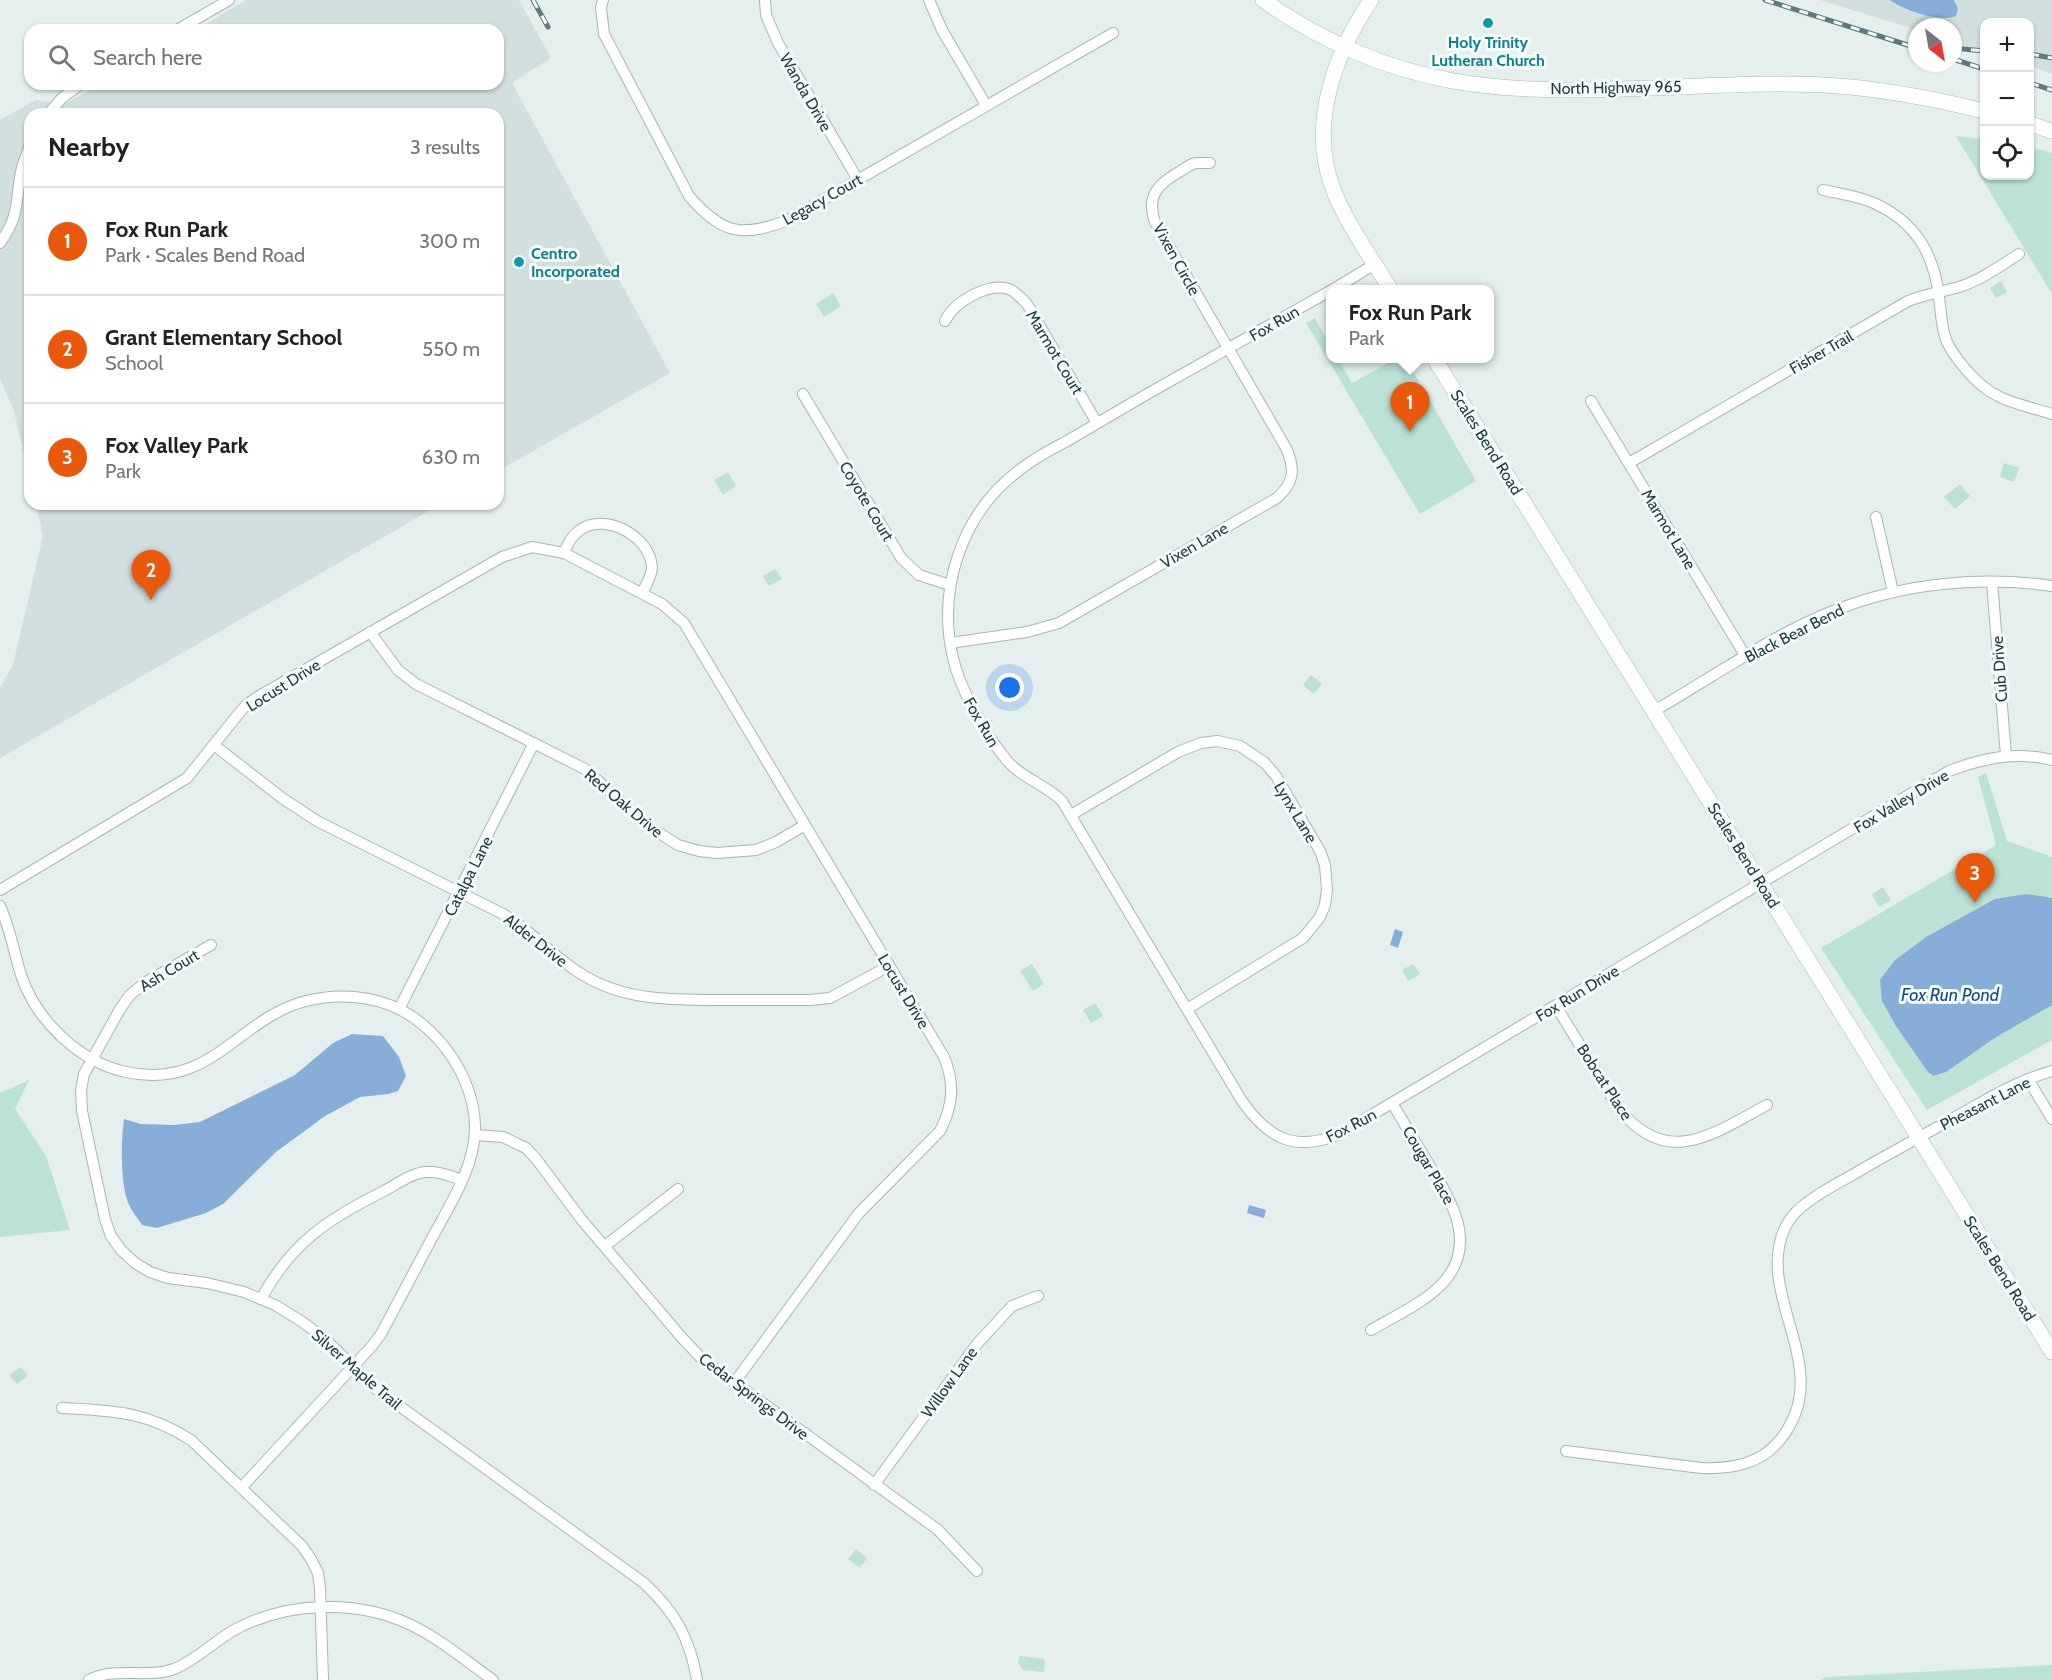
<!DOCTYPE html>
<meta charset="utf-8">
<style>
body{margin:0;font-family:Cabin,sans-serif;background:#f6f6f6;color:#222}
.controls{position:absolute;right:18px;top:18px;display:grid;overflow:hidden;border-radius:12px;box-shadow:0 2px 4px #0004}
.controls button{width:54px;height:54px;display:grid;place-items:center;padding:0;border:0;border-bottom:2px solid #e0e0e0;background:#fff;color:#222;font:30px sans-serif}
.compass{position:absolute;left:1908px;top:18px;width:54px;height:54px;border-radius:50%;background:#fff;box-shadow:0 2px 4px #0004;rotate:149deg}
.you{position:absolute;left:1010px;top:688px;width:21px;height:21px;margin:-15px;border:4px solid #fff;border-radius:50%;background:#1a73e8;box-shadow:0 0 0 9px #1a73e833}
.badge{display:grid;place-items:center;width:39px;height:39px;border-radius:50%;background:#ea580c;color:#fff;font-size:20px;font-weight:700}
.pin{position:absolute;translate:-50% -50px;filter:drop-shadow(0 2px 3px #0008)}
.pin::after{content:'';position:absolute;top:32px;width:21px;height:18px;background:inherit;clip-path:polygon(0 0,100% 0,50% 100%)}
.popup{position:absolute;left:1326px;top:285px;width:168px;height:78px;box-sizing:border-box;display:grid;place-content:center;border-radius:12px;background:#fff;filter:drop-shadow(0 2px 4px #0005);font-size:20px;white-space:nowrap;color:#767676}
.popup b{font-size:22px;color:#222}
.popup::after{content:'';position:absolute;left:50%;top:100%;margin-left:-12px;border:12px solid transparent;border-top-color:#fff}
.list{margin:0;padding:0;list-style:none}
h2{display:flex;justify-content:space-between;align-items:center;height:78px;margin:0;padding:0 24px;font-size:26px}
h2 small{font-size:20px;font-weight:400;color:#767676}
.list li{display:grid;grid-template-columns:39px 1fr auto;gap:18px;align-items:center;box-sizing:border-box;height:108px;padding:0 24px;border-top:2px solid #e0e0e0}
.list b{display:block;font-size:22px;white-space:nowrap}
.list p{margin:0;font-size:20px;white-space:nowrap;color:#767676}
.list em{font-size:20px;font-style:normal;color:#767676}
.icon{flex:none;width:33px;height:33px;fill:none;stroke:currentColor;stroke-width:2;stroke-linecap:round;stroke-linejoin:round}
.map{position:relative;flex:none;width:2052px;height:1680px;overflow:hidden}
.search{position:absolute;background:#fff;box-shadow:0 2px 4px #0004;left:24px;top:24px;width:480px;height:66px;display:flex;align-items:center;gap:15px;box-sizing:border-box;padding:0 21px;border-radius:18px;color:#767676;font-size:22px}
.panel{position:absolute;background:#fff;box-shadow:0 2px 4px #0004;left:24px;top:108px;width:480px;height:402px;border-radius:18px}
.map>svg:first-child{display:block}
.built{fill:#d2dfdf}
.green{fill:#bbe2d4}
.water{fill:#87aed8}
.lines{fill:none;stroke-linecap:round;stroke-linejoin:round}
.street-casing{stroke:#a6b7b7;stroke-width:12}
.secondary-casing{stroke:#a1bbbc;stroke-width:16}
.street{stroke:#fff;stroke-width:10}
.secondary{stroke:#fff;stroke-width:15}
.rail-casing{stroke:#5c7a7e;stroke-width:5}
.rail{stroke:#f5fbfa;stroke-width:3;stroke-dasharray:9;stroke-linecap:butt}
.culture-dot{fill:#0f9aa8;stroke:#f5fbfa;stroke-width:2}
.labels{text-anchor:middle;stroke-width:6;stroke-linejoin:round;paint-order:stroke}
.culture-label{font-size:16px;font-weight:bold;fill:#0d838f;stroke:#f5fbfa}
.street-label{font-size:16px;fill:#213f43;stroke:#f5fbfa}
.water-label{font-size:18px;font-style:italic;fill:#144885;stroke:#f5fbfa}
</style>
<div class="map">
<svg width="2052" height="1680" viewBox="0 0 2052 1680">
<rect width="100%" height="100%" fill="#e4efee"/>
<!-- built -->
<g class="built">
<path d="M 246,0 L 519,0 L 551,58 L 512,83 L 670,373 L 498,471 L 498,114 L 30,114 L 30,479 L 13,408 L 0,379 L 0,120 L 36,100 L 63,105 L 101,84 L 498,84 L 498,30 L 196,30 Z"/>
<path d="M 1820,0 L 2052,0 L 2052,73 L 2030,66 L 2030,22 L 1984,22 L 1984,52 L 1953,42 L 1953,27 L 1917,27 L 1917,30 Z"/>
<path d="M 36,504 L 441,504 L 0,758 L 0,687 L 13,665 L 43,536 Z"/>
</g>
<!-- green -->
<g class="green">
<path d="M 1956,136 L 1984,139 L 1984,176 L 2030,176 L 2030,147 L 2052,153 L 2052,294 Z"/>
<path d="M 2001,281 L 2007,292 L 1996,298 L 1990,288 Z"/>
<path d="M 833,293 L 841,306 L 824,317 L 816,304 Z"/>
<path d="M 1315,318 L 1330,346 L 1330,358 L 1338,359 L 1352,383 L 1395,359 L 1406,359 L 1476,481 L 1420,514 L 1306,323 Z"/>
<path d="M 2004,463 L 2019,468 L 2014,482 L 2000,477 Z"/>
<path d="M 728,472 L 736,486 L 723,495 L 714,480 Z"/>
<path d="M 1960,484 L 1970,496 L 1955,509 L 1944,497 Z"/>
<path d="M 775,569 L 782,579 L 769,586 L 763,576 Z"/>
<path d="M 1311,675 L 1322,684 L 1314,694 L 1303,685 Z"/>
<path d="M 1986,773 L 2007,841 L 2052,857 L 2052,1040 L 1927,1110 L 1821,948 L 1996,845 L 1978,777 Z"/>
<path d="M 1883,887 L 1891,900 L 1879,907 L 1872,894 Z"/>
<path d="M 1032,964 L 1044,984 L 1033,991 L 1020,971 Z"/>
<path d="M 1413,964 L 1420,974 L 1408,981 L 1402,970 Z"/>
<path d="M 1095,1003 L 1103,1016 L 1091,1023 L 1083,1010 Z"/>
<path d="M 29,1080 L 15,1109 L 46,1156 L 70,1230 L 0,1237 L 0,1093 Z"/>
<path d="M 21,1367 L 28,1376 L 17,1384 L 9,1375 Z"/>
<path d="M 856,1549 L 867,1558 L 860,1568 L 848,1559 Z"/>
<path d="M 1020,1656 L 1045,1659 L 1044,1672 L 1023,1670 L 1018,1663 Z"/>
<path d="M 2052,1665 L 2052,1680 L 1821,1680 L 1826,1677 Z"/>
</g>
<!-- water -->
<g class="water">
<path d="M 1890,0 L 1954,0 L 1958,9 L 1956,16 C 1941,23 1903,10 1890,0 Z"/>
<path d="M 2027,894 L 2052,898 L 2052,1005 L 1996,1037 L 1946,1072 L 1933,1076 L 1928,1072 L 1896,1026 L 1882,1001 L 1880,980 L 1894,961 L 1926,937 L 1995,899 Z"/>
<path d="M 1395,929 L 1403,932 L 1398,948 L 1390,945 Z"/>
<path d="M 352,1034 L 383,1036 L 399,1057 L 406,1076 L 398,1091 L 388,1094 L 360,1097 L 325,1116 L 276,1152 L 223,1204 L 206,1213 L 157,1228 L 142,1225 C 138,1218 132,1212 129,1205 C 120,1185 121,1141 124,1119 L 141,1124 L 174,1125 L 200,1122 L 295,1075 L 333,1043 Z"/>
<path d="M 1249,1205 L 1266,1210 L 1264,1218 L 1247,1213 Z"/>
</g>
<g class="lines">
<!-- street casing -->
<g class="street-casing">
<g id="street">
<path d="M 603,0 L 601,8 L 604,34 L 689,196 C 722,234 741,238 788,220 L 1113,33"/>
<path d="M 765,0 L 766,15 L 778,43 L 858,180"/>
<path d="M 929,0 L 942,30 L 986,105"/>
<path d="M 177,30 L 229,0"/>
<path d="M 48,114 L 62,98 L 81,84"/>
<path d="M 1823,190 C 1841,194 1859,196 1876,204 C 1916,223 1934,254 1939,297 C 1941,311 1941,329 1947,342 C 1954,357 1974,381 1988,390 C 2006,403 2031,407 2052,414"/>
<path d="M 0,243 C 20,215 15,203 21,172 C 23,163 27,154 30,145"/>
<path d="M 1332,290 L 1375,264"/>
<path d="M 1330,291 C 1270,325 1210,359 1149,393 C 1122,409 1094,425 1067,441 C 1050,450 1032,459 1017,472 C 961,515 937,590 953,658 C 960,689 985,734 1005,758 C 1020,778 1044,783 1062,801 L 1242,1101 C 1268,1138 1293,1152 1338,1135 L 1949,771 C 1983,758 2016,751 2052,760"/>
<path d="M 945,321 C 954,302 988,282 1009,289 C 1016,292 1022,299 1027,304 L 1097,423"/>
<path d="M 803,394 L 901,558 L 919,575 L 950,585"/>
<path d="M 1591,401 L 1746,657"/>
<path d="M 1629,463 L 1908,301 C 1925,294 1942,292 1959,287 C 1981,280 2000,266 2019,254"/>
<path d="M 1876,517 L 1893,592"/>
<path d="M 564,553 C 568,544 571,536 580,530 C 605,512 650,536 652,567 C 652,576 646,585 642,593"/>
<path d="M 1992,582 L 2006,756"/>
<path d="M 370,632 L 398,670 L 416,684 L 585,769 L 648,826 L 678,845 L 699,851 L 717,853 L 756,850 L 776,842 L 805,825"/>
<path d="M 950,643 L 1027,632 L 1059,623 L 1277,498 C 1295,482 1295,468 1286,448 L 1155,222 C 1146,196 1158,184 1179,172 C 1184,169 1190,164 1196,163 C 1201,163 1206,163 1210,163"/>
<path d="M 1654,711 C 1713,677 1778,631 1841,608 C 1907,583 1982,576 2052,586"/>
<path d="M 214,745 L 282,798 L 317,821 L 503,914 C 532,931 554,958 583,975 C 625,1001 674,1000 722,1000 C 751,1000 780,1000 809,1000 L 830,998 L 889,966"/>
<path d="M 1071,815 L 1178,752 L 1201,743 L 1217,741 L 1240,746 L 1265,763 L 1276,776 L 1320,851 L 1325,865 L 1327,890 L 1325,905 L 1320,917 L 1303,938 L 1187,1009"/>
<path d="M 0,890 L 187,778 L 236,717 L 246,705 L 259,696 L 502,557 L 532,547 L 564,553 L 662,604 L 684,623 L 944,1057 C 955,1083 953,1106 940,1131 L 859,1213 L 734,1383"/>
<path d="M 0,906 C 10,928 14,952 21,975 C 36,1020 79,1062 126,1072 C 211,1091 238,1018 306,1001 C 345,991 390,997 422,1024 C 458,1054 484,1104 472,1152 C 465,1182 447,1210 432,1238 C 415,1270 398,1302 381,1334 L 372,1346 L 242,1487"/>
<path d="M 211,945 L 146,982 L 130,995 L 120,1009 L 84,1074 L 81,1090 L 82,1111 L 105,1219 L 111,1236 L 121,1250 L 135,1263 L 150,1272 L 168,1278 L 207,1283 L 244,1292 L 275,1305 L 301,1321 L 324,1338 L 376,1389 L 644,1583 C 675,1612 690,1638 697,1680"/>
<path d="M 1556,1006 L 1619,1109 C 1668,1169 1712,1134 1767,1105"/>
<path d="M 399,1009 L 534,743"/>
<path d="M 2028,1079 L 2052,1119"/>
<path d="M 475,1135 L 503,1137 L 526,1148 L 537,1160 L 581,1219 L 683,1339 L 702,1359 L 937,1529 L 977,1571"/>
<path d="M 605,1246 L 678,1189"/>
<path d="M 261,1299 C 292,1242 328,1219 384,1191 C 397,1184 412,1173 426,1172 C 439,1171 450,1176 462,1180"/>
<path d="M 1371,1330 C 1395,1316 1422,1304 1441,1285 C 1480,1245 1451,1200 1428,1163 C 1416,1143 1404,1123 1392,1103"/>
<path d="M 62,1408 C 114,1411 146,1411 191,1440 L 302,1546 L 311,1559 L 318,1573 L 320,1588 L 323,1680"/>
<path d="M 1566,1451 L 1701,1468 C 1730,1469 1760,1465 1780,1440 C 1837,1370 1755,1298 1784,1230 C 1787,1223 1792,1216 1797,1211 C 1816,1193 1843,1181 1866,1167 C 1894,1151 1922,1136 1950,1120 C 1983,1102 2015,1081 2052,1071"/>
<path d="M 874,1485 L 977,1344 L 1012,1306 L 1038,1296"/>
<path d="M 89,1680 C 116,1666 147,1679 174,1669 C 197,1660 214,1641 236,1629 C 287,1602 356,1599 409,1624 C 439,1638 466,1661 493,1680"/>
</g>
</g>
<!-- secondary casing -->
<g class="secondary-casing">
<g id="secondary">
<path d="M 1263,0 C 1319,40 1385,69 1453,81 C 1575,102 1701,79 1824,85 C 1879,88 1931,98 1984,111"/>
<path d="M 1371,0 C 1335,54 1309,122 1332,186 C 1344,220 1372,259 1391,290"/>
<path d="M 2030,124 L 2052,131"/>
<path d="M 1434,358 L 2052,1352"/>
</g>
</g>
<!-- street -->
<use href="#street" class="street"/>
<!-- secondary -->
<use href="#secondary" class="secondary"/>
<!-- rail casing -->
<g class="rail-casing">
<g id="rail">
<path d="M 533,0 L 548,27"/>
<path d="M 1765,0 L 1917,48"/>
<path d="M 1953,48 L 1984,51"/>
<path d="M 2030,54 L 2052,58"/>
<path d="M 1953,59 L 1984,69"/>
<path d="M 2030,83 L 2052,90"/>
</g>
</g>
<!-- rail -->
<use href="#rail" class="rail"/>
</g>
<!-- markers -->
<g class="culture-dot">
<circle cx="1488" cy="23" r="6"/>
<circle cx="519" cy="262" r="6"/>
</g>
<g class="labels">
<!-- culture labels -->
<g class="culture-label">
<text x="1488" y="48">Holy Trinity<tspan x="1488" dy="18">Lutheran Church</tspan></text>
<text x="531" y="259" text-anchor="start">Centro<tspan x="531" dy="18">Incorporated</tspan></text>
</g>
<!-- street labels -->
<g class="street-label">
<text transform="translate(1616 87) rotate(-1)" y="6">North Highway 965</text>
<text transform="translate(806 92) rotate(60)" y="6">Wanda Drive</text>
<text transform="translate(822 199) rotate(-29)" y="6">Legacy Court</text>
<text transform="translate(1177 259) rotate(61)" y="6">Vixen Circle</text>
<text transform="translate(1274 323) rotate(-30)" y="6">Fox Run</text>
<text transform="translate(1055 352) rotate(59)" y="6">Marmot Court</text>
<text transform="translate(1821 352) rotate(-30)" y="6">Fisher Trail</text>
<text transform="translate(1487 442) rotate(58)" y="6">Scales Bend Road</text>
<text transform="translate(867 501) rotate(59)" y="6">Coyote Court</text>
<text transform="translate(1669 529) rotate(59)" y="6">Marmot Lane</text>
<text transform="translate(1194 545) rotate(-30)" y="6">Vixen Lane</text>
<text transform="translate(1794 633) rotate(-27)" y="6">Black Bear Bend</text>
<text transform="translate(1999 669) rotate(-94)" y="6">Cub Drive</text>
<text transform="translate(283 685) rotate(-32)" y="6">Locust Drive</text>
<text transform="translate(982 722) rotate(60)" y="6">Fox Run</text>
<text transform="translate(1901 801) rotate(-31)" y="6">Fox Valley Drive</text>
<text transform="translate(624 803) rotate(40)" y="6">Red Oak Drive</text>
<text transform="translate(1296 812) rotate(59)" y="6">Lynx Lane</text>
<text transform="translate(1744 855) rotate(58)" y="6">Scales Bend Road</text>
<text transform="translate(468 876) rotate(-63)" y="6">Catalpa Lane</text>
<text transform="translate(536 940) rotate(38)" y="6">Alder Drive</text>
<text transform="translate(169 970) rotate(-31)" y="6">Ash Court</text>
<text transform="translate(904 991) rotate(59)" y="6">Locust Drive</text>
<text transform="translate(1577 993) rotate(-31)" y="6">Fox Run Drive</text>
<text transform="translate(1605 1082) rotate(57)" y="6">Bobcat Place</text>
<text transform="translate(1985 1103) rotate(-27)" y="6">Pheasant Lane</text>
<text transform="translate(1351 1125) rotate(-27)" y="6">Fox Run</text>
<text transform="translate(1429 1165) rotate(60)" y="6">Cougar Place</text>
<text transform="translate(2000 1268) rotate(58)" y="6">Scales Bend Road</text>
<text transform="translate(357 1369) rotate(41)" y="6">Silver Maple Trail</text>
<text transform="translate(949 1382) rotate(-54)" y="6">Willow Lane</text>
<text transform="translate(754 1396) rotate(37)" y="6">Cedar Springs Drive</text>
</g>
<!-- water labels -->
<g class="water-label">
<text x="1950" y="1001">Fox Run Pond</text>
</g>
</g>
</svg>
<div class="controls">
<button>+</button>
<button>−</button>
<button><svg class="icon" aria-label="locate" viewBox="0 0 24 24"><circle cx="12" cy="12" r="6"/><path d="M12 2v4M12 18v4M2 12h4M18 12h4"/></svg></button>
</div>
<svg class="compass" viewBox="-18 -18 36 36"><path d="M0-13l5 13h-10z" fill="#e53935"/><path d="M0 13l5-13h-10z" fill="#767676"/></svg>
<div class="you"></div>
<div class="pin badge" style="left:1410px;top:432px">1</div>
<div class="popup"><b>Fox Run Park</b>Park</div>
<div class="pin badge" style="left:151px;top:600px">2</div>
<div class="pin badge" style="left:1975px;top:903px">3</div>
<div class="search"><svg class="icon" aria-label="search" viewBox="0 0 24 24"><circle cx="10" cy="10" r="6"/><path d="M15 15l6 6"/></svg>Search here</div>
<section class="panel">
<h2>Nearby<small>3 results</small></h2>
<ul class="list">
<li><span class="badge">1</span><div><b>Fox Run Park</b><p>Park · Scales Bend Road</p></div><em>300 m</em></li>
<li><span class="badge">2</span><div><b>Grant Elementary School</b><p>School</p></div><em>550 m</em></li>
<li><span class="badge">3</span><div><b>Fox Valley Park</b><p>Park</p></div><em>630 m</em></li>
</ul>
</section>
</div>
